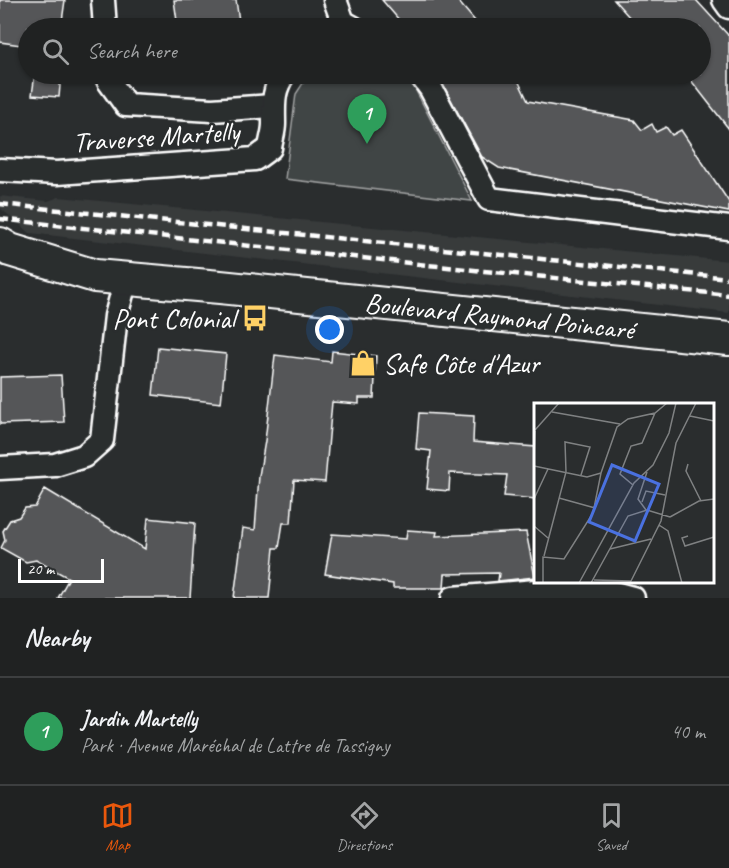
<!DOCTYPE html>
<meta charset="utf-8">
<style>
body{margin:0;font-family:Caveat,sans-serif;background:#2d2f2f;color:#f1f3f6}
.scale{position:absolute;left:18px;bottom:15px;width:86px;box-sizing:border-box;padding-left:6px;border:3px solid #fff;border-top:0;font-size:16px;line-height:21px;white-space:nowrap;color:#fff;-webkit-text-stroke:4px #2a2d2e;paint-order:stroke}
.you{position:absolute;left:330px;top:330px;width:21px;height:21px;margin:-15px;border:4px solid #fff;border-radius:50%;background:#1a73e8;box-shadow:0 0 0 9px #1a73e833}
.badge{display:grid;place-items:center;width:39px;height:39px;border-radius:50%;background:#ea580c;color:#fff;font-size:20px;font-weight:700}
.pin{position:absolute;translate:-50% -50px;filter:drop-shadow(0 2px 3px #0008)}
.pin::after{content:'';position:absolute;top:32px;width:21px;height:18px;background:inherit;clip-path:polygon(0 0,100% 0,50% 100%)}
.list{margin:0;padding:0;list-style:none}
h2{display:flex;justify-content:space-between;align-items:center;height:78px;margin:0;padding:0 24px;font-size:26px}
h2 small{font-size:20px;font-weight:400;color:#a2a4a5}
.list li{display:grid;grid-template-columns:39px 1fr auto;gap:18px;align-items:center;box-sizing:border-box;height:108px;padding:0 24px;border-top:2px solid #3d3f40}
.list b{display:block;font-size:22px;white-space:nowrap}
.list p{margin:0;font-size:20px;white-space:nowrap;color:#a2a4a5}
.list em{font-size:20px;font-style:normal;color:#a2a4a5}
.icon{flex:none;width:33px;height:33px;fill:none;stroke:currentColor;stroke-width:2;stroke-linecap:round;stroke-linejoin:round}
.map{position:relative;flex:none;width:729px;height:598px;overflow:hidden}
.search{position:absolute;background:#202222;box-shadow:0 2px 4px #0004;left:18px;right:18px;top:18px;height:66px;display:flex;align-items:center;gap:15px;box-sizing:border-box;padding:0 21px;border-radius:33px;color:#a2a4a5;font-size:22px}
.sheet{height:186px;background:#202222}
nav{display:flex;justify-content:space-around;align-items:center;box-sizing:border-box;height:84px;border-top:2px solid #3d3f40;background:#202222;font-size:16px;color:#a2a4a5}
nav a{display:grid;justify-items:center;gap:3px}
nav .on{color:#ea580c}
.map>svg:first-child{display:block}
.built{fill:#373a3b}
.green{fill:#414445;stroke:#a0a2a2;stroke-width:1.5}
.building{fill:#555758;stroke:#fff;stroke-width:1.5}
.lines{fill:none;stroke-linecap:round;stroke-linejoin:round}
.minor-casing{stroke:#fff;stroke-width:27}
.secondary-casing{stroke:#fff;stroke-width:36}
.minor{stroke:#2a2d2e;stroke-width:22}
.secondary{stroke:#2a2d2e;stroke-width:32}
.rail{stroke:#fff;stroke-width:4.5;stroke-dasharray:9 4.5;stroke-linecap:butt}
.labels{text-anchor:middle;stroke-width:5;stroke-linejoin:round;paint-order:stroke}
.street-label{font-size:28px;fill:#fff;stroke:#2a2d2e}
.poi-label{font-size:28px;fill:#fff;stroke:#2a2d2e;text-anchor:end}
.inset-road{fill:none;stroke:#7f8182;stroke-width:1.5}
.view{fill:#4a71e0;fill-opacity:0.15;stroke:#4a71e0;stroke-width:3}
.inset-edge{fill:none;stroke:#fff;stroke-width:3}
</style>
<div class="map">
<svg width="729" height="598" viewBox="0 0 729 598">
<rect width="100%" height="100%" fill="#2a2d2e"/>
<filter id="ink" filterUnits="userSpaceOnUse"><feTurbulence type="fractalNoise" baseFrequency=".0167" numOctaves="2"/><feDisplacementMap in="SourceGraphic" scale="12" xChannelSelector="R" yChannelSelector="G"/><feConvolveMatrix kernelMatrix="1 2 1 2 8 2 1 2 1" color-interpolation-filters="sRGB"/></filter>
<g filter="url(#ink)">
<!-- built -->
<path class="built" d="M 0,196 L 48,201 L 59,197 L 729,261 L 729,313 L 30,233 L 0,208 Z"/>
<!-- green -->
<path class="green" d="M 311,74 L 404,74 L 410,79 L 472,201 L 285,179 L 296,94 L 307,77 Z"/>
<!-- building -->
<g class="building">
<path d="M 0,0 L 65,0 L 61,28 L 28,28 L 28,46 L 0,42 Z"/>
<path d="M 174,0 L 236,0 L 240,28 L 178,28 Z"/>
<path d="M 382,0 L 457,0 L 481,28 L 406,28 Z"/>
<path d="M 614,0 L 696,0 L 729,36 L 729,129 L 686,74 L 700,74 L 700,28 L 639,28 Z"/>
<path d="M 35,74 L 61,74 L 59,97 L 32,95 Z"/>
<path d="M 437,74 L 515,74 L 528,101 L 634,120 L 642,130 L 652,124 L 656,132 L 666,127 L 672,135 L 681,130 L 729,202 L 729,212 L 499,168 L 482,157 Z"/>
<path d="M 158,347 L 226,354 L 221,403 L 153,395 Z"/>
<path d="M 332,351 L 376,356 L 374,398 L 359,398 L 359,404 L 332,402 L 325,482 L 294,480 L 291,523 L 283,523 L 279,548 L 274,548 L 269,598 L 234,598 L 243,528 L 255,530 L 259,476 L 265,441 L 275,355 L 331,362 Z"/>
<path d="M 61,375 L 64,422 L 0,424 L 0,377 Z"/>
<path d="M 419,413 L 474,416 L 473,442 L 536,447 L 536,499 L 504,496 L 507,475 L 450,473 L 449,491 L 427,489 L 431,451 L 416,449 Z"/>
<path d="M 45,489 L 145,549 L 148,518 L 195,523 L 190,598 L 58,598 L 69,578 L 36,560 L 26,562 L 1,548 L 5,540 L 3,531 L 10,520 L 19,517 L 25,508 L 35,507 Z"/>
<path d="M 407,530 L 437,532 L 436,536 L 526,532 L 535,577 L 498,581 L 499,573 L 445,574 L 444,588 L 393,588 L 393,584 L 325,574 L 332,534 L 406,539 Z"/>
</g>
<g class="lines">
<!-- minor casing -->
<g class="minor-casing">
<g id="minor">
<path d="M 103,0 L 105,28"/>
<path d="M 335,0 L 343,22 L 354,28"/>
<path d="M 724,0 L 729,7"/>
<path d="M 108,74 L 108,80 L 126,105 L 212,110 L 272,106"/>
<path d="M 420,74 L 431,89 L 489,199 L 729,228"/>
<path d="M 0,170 L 57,173 L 255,159 L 270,148 C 271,140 274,132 274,124 C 274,104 272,91 284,74"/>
<path d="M 0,468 L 55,465 L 84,456 L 102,440 L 116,316 L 126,279"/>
<path d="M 453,598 L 547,590 L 607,591 L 633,598"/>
</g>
</g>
<!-- secondary casing -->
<g class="secondary-casing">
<g id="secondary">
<path id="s1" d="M 0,244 L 10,250 L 95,276 L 220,287 L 729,339"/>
</g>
</g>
<!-- minor -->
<use href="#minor" class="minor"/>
<!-- secondary -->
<use href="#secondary" class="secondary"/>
<!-- rail -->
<g class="rail">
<path d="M 0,204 L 729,278"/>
<path d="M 0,219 L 484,271 L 729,295"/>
</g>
</g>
</g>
<!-- icons -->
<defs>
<g id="bus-bare" transform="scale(2.07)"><path d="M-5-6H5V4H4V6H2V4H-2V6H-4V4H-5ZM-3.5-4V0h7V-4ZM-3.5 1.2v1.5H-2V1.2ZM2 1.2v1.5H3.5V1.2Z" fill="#ffd166" stroke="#2a2d2e" stroke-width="2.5" paint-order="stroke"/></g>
<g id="shop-bare" transform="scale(2.07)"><path d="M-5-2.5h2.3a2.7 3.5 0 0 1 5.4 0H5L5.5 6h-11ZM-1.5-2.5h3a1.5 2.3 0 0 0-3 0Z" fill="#ffd166" stroke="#2a2d2e" stroke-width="2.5" paint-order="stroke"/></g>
</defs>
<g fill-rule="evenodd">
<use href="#bus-bare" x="255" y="318"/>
<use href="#shop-bare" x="363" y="363"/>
</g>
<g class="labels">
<!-- street labels -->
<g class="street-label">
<text transform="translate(156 136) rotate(-4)" y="10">Traverse Martelly</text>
<text dy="10" stroke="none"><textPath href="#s1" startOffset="507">Boulevard Raymond Poincaré</textPath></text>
</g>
<!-- poi labels -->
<g class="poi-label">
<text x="235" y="328">Pont Colonial</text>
<text x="383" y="373" text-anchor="start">Safe Côte d'Azur</text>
</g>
</g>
<!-- overview -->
<g transform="translate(534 403)">
<rect width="180" height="180" fill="#2a2d2e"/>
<path class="inset-road" d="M 18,9 L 86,21M 156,13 L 180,18M 1,27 L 25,0M 0,54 L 1,28M 154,61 L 152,68 L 167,98M 0,63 L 53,74 L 67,70M 99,82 L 86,71 L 97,43 L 108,40 L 121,10M 25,95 L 61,105M 0,96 L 14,66M 108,99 L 112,88 L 131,92M 112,107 L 104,96 L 113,69M 136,114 L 165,98 L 180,96M 125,122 L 134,128 L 148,180M 0,123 L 14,135M 154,133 L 148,135 L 151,143 L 180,134M 76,146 L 117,136M 10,153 L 32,69 L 31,39 L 56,44 L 47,72M 60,177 L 97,178M 9,180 L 9,154 L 30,156 L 59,110 L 67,70 L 83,24 L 94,16 L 121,10 L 133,0M 45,180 L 100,80 L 119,62 L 135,30 L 142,0M 57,180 L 94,113 L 113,107 L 136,114M 96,180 L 127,118 L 142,40 L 162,0"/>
<path class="view" d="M 78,62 L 125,81 L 101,138 L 55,119 Z"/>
<rect width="180" height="180" class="inset-edge"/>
</g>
</svg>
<div class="scale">20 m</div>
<div class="you"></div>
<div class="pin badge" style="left:367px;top:144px;background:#2e9e5b">1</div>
<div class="search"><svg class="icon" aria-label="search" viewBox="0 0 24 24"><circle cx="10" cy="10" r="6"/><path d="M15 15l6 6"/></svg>Search here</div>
</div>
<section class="sheet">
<h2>Nearby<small></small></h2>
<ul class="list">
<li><span class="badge" style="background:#2e9e5b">1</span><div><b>Jardin Martelly</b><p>Park · Avenue Maréchal de Lattre de Tassigny</p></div><em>40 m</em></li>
</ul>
</section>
<nav>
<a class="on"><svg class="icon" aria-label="map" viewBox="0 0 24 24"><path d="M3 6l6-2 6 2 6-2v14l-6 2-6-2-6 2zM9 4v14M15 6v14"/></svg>Map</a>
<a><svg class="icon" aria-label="directions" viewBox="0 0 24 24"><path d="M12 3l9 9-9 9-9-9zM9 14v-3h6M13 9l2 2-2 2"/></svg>Directions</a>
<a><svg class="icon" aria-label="saved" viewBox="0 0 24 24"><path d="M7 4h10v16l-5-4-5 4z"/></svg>Saved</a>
</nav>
